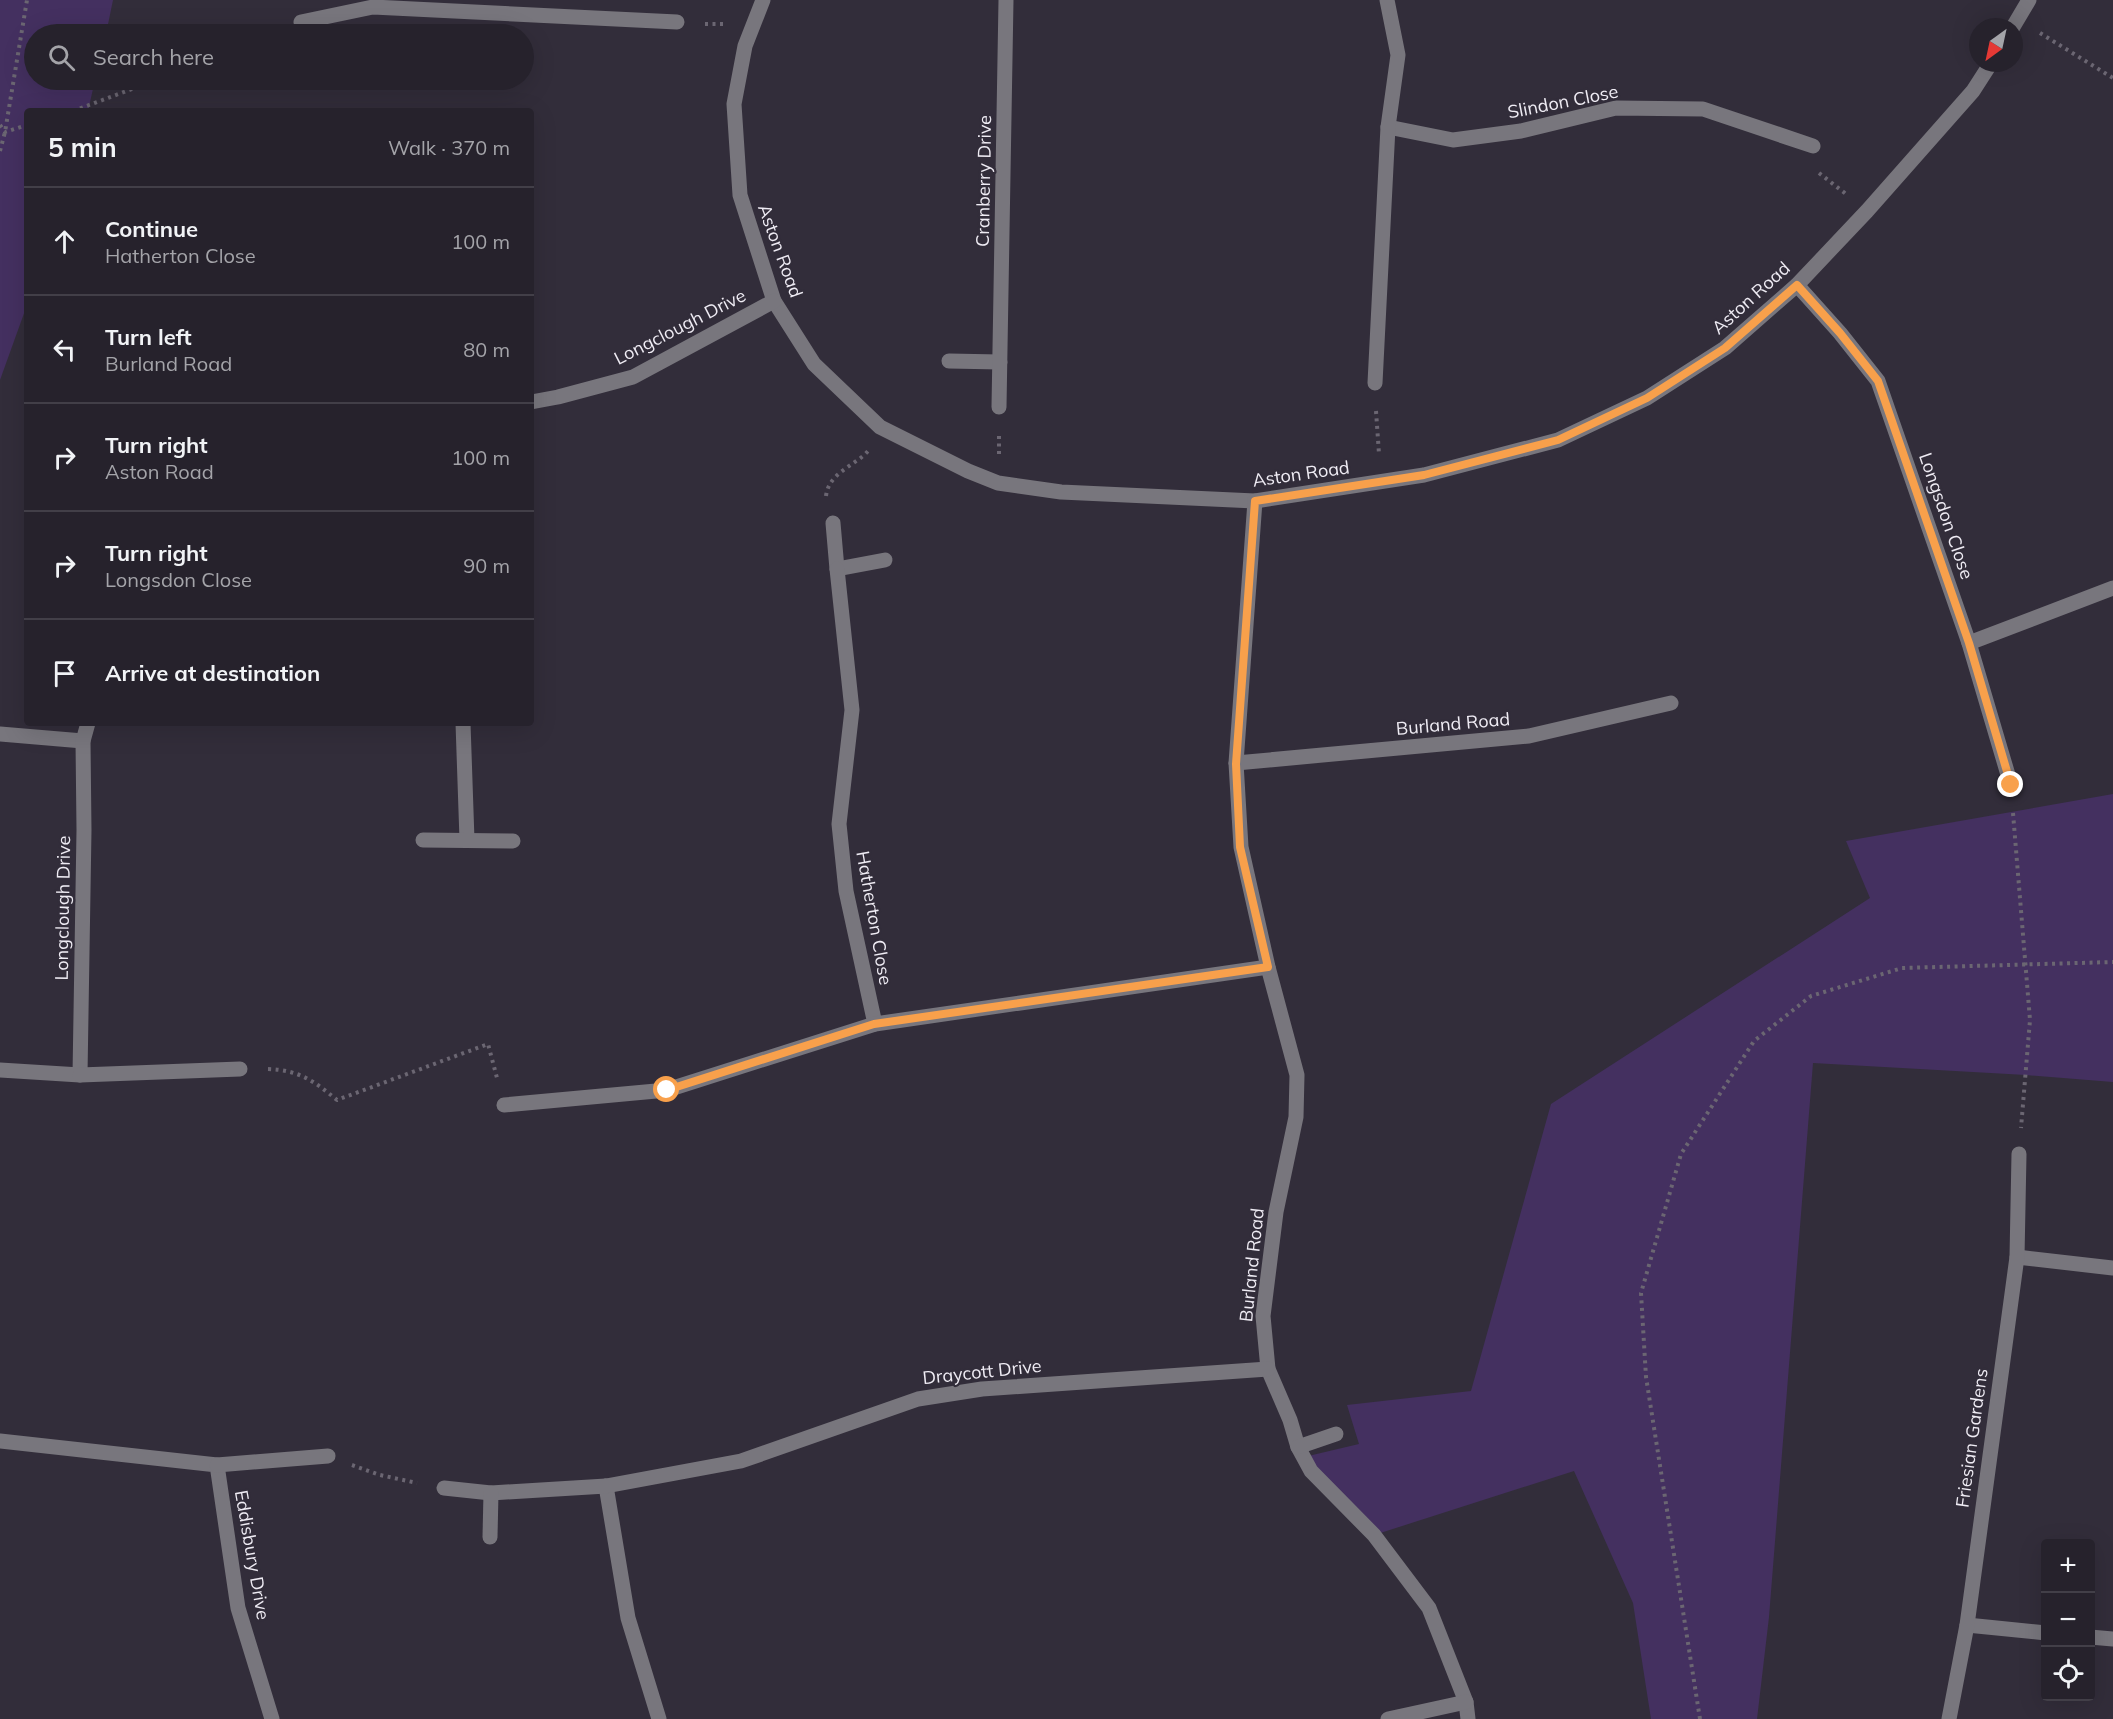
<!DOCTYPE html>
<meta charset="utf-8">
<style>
body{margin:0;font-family:Mulish,sans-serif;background:#2e2a34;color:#f1f3f6}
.controls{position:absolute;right:18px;bottom:18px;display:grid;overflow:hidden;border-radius:6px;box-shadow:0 6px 24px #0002}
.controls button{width:54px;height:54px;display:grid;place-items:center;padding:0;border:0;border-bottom:2px solid #423f48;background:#26222c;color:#f1f3f6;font:30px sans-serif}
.compass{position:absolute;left:1969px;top:18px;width:54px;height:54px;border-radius:50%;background:#26222c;box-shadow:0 6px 24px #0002;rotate:213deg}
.stop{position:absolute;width:18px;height:18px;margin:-14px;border:4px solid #f8a04b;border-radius:50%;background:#fff}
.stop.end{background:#f8a04b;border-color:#fff;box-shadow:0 2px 6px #0008}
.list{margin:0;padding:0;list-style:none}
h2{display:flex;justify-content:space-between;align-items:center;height:78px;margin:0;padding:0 24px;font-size:26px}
h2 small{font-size:20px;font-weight:400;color:#a4a4a9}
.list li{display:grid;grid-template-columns:39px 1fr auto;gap:18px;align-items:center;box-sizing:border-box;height:108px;padding:0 24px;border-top:2px solid #423f48}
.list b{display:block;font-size:22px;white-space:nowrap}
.list p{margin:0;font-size:20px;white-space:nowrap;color:#a4a4a9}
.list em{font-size:20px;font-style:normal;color:#a4a4a9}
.icon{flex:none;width:33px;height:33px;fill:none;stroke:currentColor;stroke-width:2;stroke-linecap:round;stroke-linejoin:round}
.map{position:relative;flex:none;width:2113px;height:1719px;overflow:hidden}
.search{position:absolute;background:#26222c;box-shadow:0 6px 24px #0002;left:24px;top:24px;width:510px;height:66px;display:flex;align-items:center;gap:15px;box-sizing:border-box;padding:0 21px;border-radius:33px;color:#a4a4a9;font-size:22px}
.panel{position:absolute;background:#26222c;box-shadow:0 6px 24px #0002;left:24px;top:108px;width:510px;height:618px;border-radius:6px}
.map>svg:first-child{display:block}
.green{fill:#443060}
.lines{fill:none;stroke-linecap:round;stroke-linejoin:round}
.path{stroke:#6b6672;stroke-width:4;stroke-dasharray:3 4.5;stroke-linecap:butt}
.minor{stroke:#78767d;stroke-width:15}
.route{stroke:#f8a04b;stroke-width:8}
.labels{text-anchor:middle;stroke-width:4.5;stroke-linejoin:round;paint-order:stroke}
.street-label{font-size:18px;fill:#efecf4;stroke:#322d3a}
</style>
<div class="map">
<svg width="2113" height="1719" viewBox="0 0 2113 1719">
<rect width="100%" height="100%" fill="#322d3a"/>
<!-- green -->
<g class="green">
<path d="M 0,0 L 113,0 L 106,34 L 34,34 L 34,80 L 95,80 L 88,111 L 27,111 L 27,305 L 0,380 Z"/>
<path d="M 2113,794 L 2113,1082 L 2026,1075 L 1813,1063 L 1769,1617 L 1757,1719 L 1651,1719 L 1633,1603 L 1574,1471 L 1374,1535 L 1304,1457 L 1359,1444 L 1347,1405 L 1471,1391 L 1551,1104 L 1870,898 L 1846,841 Z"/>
</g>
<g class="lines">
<!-- path -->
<g class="path">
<path d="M 705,24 L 725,24"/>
<path d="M 2040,33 L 2113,78"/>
<path d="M 73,111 L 156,80"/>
<path d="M 0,125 L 5,132 L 27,125"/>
<path d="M 0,151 L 5,132 L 27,0"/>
<path d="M 1819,173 L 1846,194"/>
<path d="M 1376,411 L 1379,454"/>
<path d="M 999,454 L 999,434"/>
<path d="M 826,496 C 829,472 855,466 868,451"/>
<path d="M 2013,813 L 2030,1020 L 2021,1128"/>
<path d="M 268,1069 C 299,1070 314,1081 337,1100 L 488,1044 L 497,1078"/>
<path d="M 352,1465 L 380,1475 L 417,1483"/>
<path d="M 1700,1719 L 1646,1377 L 1641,1293 L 1681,1154 L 1754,1041 L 1811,996 L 1902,968 L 2113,962"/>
</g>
<!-- minor -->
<g class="minor">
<path d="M 763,0 L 745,46 L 734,104 L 740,195 L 774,301 L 814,364 L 880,427 L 968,471 L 998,483 L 1061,492 L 1255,501 L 1424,475 L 1558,440 L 1647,398 L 1725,348 L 1797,285 L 1867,211 L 1973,91 L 1991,63"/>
<path d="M 301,22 L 373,7 L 677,22"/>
<path d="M 2013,27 L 2029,0"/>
<path d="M 1388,127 L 1453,140 L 1521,131 L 1616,108 L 1703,109 L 1813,146"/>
<path d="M 1797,285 L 1840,333 L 1878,381 L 1969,643 L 2011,785"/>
<path d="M 949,361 L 1000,362"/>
<path d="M 1375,383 L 1388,127 L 1398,55 L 1387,0"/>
<path d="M 531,402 L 558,397 L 633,377 L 774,301"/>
<path d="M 999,407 L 1006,0"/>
<path d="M 1255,501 L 1236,763 L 1241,847 L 1268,967 L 1297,1075 L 1296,1117 L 1276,1212 L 1263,1316 L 1268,1369 L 1290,1420 L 1298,1447 L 1311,1471 L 1374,1535 L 1429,1608 L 1466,1702 L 1468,1719"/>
<path d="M 833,523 L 837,569 L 885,560"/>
<path d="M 837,569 L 852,710 L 839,824 L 846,891 L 875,1024"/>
<path d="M 1969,643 L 2113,588"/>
<path d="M 463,723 L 467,840"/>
<path d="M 0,734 L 83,741"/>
<path d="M 1236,763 L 1529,736 L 1671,703"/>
<path d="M 423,840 L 513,841"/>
<path d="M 0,1070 L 80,1075 L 84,830 L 83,741 L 88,723"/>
<path d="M 80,1075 L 240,1069"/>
<path d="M 504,1105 L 667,1090 L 875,1024 L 1268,967"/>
<path d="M 2017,1257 L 2113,1268"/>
<path d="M 0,1441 L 217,1465 L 238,1608 L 272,1719"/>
<path d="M 1298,1447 L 1336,1434"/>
<path d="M 217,1465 L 328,1456"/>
<path d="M 606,1486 L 628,1618 L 659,1719"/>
<path d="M 444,1488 L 491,1493 L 606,1486 L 741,1461 L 918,1399 L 982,1389 L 1268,1369"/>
<path d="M 490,1537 L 491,1493"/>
<path d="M 1967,1625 L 2046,1633"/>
<path d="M 2090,1637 L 2113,1639"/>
<path d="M 1388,1719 L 1466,1702"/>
<path d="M 1949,1719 L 1967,1625 L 2017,1257 L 2019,1154"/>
</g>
</g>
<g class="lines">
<!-- route -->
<path class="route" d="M 667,1090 L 874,1024 L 1268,967 L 1240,847 L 1236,764 L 1255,501 L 1424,475 L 1558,440 L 1647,398 L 1725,348 L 1797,285 L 1840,333 L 1878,381 L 1969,643 L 2011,785"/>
</g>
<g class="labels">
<!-- street labels -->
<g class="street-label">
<text transform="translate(1563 102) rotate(-11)" y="6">Slindon Close</text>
<text transform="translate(984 181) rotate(-89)" y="6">Cranberry Drive</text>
<text transform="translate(780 251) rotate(70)" y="6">Aston Road</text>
<text transform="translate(1751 298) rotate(-42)" y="6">Aston Road</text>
<text transform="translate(680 327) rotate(-27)" y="6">Longclough Drive</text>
<text transform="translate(1301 474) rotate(-8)" y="6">Aston Road</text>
<text transform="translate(1946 516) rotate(71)" y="6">Longsdon Close</text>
<text transform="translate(1453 724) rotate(-5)" y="6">Burland Road</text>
<text transform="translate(63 908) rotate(-89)" y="6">Longclough Drive</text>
<text transform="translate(874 918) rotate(80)" y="6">Hatherton Close</text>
<text transform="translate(1252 1265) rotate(-84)" y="6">Burland Road</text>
<text transform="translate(982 1372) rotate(-6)" y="6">Draycott Drive</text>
<text transform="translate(1972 1438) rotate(-82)" y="6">Friesian Gardens</text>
<text transform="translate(252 1555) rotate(80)" y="6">Eddisbury Drive</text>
</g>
</g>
</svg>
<div class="controls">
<button>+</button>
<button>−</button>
<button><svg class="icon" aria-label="locate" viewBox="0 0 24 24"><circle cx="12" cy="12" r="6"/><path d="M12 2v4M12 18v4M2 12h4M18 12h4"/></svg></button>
</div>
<svg class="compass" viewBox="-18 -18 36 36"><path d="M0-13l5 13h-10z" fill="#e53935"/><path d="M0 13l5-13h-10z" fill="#a4a4a9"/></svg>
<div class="stop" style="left:667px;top:1090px"></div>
<div class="stop end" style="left:2011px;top:785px"></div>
<div class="search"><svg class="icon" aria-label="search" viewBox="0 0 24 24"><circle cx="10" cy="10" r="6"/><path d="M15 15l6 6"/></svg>Search here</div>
<section class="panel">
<h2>5 min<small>Walk · 370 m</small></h2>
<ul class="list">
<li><svg class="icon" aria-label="ahead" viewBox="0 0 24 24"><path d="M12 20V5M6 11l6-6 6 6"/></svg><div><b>Continue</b><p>Hatherton Close</p></div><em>100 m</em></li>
<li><svg class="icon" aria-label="left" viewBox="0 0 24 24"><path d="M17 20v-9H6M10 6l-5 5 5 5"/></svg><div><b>Turn left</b><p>Burland Road</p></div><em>80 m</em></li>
<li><svg class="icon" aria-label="right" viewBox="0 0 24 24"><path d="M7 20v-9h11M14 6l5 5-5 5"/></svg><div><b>Turn right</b><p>Aston Road</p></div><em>100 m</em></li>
<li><svg class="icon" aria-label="right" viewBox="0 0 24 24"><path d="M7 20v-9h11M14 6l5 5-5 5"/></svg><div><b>Turn right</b><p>Longsdon Close</p></div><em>90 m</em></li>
<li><svg class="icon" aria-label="arrive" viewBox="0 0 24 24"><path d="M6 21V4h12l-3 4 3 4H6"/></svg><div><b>Arrive at destination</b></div></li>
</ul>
</section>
</div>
